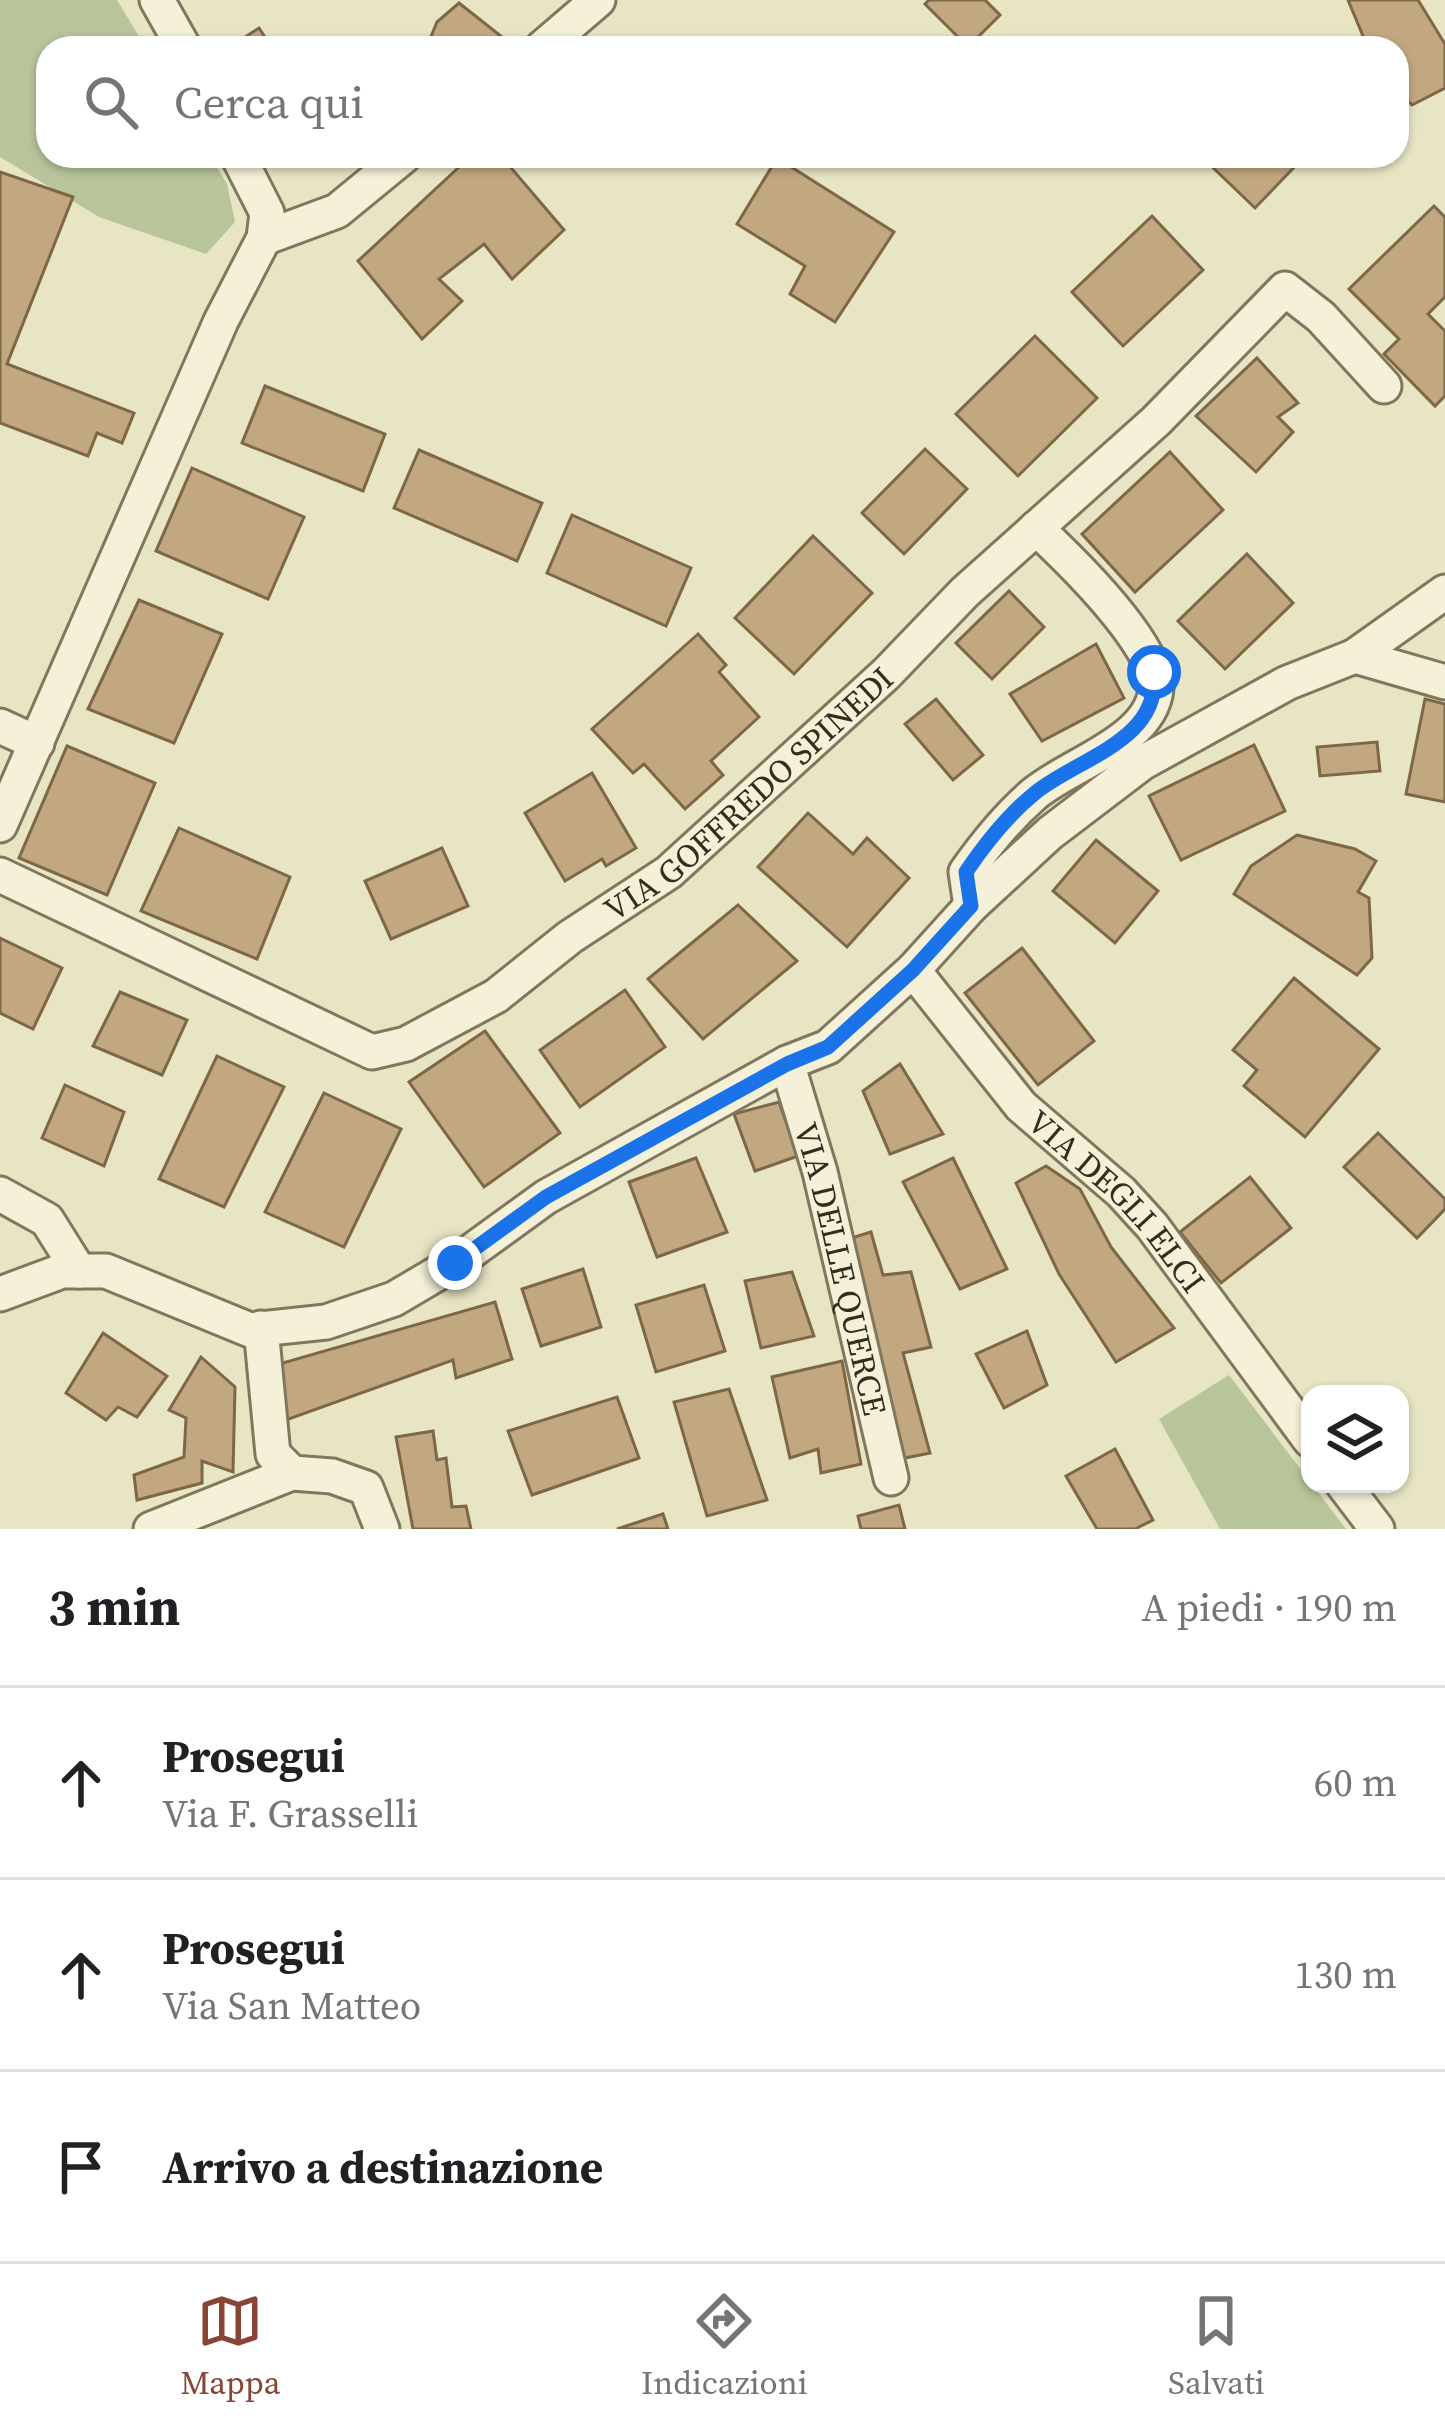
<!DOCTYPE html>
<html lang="it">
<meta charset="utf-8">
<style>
body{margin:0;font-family:"Source Serif 4",serif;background:#f2f2f2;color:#202124}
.controls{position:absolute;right:36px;bottom:36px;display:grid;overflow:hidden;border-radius:24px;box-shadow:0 3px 9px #0004}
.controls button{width:108px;height:108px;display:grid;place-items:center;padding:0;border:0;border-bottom:3px solid #e0e0e0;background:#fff;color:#202124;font:60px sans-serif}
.stop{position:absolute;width:36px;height:36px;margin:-27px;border:9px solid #1a73e8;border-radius:50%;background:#fff}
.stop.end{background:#1a73e8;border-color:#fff;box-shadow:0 3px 12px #0008}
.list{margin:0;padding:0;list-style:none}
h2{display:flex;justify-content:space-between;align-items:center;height:156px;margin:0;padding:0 48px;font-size:51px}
h2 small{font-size:39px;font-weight:400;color:#757577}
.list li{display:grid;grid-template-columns:78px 1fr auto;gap:36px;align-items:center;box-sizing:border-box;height:192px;padding:0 48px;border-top:3px solid #e0e0e0}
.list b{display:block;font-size:45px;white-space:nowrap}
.list p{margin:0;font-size:39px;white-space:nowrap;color:#757577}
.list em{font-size:39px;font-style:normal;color:#757577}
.icon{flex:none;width:66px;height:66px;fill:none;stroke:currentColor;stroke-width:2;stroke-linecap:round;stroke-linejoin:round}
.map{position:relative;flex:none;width:1445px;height:1529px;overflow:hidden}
.search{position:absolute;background:#fff;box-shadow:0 3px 9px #0004;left:36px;right:36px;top:36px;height:132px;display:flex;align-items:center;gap:30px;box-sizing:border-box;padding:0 42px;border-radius:36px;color:#757577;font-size:45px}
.sheet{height:732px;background:#fff}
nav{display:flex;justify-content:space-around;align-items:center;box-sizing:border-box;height:168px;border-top:3px solid #e0e0e0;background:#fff;font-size:33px;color:#757577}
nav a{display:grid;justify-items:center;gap:6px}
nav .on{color:#884535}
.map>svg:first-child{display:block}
.green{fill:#b8c59b}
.building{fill:#c2a880;stroke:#7d6747;stroke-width:3}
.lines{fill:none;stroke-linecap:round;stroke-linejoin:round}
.street-casing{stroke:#81775e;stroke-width:39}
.street{stroke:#f4f1d8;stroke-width:33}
.route{stroke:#1a73e8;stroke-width:15}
.labels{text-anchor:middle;stroke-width:12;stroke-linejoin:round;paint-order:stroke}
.street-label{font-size:33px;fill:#332d20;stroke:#f1eed4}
</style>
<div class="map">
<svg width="1445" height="1529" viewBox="0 0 1445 1529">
<rect width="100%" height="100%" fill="#e8e5c5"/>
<!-- green -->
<g class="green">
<path d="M 0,0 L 117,0 L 146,48 L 48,48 L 48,156 L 210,156 L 227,184 L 235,222 L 206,254 L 99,217 L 0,157 Z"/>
<path d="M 1229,1375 L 1346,1529 L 1220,1529 L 1159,1419 Z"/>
</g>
<!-- building -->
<g class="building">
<path d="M 929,0 L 985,0 L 1000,15 L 968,47 L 925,4 Z"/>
<path d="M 1348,0 L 1418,0 L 1445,44 L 1445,88 L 1412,105 L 1397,90 L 1397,48 L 1368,48 Z"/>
<path d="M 459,3 L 502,37 L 487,48 L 433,48 L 428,44 L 437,22 Z"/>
<path d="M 259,28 L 272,48 L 228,48 Z"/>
<path d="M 471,156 L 501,156 L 564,230 L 512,279 L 484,244 L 439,279 L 462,301 L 422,339 L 358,261 Z"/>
<path d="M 1207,156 L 1305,156 L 1255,208 L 1204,159 Z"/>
<path d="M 777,158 L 894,232 L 835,322 L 790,294 L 805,266 L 737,224 Z"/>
<path d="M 0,172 L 73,197 L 7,364 L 134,413 L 122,443 L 97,433 L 88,456 L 0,423 Z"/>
<path d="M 1434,206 L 1445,217 L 1445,297 L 1428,314 L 1445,331 L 1445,396 L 1435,406 L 1384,354 L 1399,339 L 1349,289 Z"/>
<path d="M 1152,216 L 1203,270 L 1123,346 L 1072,292 Z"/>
<path d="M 1035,336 L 1097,398 L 1018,476 L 956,414 Z"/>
<path d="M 1257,358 L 1298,403 L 1278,417 L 1293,432 L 1256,472 L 1196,416 Z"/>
<path d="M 265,386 L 385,434 L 363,491 L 242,443 Z"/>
<path d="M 925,449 L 967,489 L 904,554 L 862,513 Z"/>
<path d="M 419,450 L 542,503 L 517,561 L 394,508 Z"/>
<path d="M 1170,452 L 1223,510 L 1135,592 L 1082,534 Z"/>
<path d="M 192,468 L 304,517 L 268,599 L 156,551 Z"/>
<path d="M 572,515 L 691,568 L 666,626 L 547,573 Z"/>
<path d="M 813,536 L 872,593 L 794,674 L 735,618 Z"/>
<path d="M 1247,554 L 1293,603 L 1225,669 L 1178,621 Z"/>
<path d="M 1009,591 L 1044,627 L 992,679 L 956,643 Z"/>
<path d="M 139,600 L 222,634 L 174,743 L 88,709 Z"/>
<path d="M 698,634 L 726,665 L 719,672 L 759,717 L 711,761 L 723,775 L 685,809 L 644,764 L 633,773 L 592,729 Z"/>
<path d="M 1096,644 L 1124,698 L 1042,741 L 1010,694 Z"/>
<path d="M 936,699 L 983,755 L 953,780 L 905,724 Z"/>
<path d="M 1425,699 L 1445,704 L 1445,802 L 1406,794 Z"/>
<path d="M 1377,742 L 1380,771 L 1320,776 L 1317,747 Z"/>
<path d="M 1254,745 L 1285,811 L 1181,860 L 1149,796 Z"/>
<path d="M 67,746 L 155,783 L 107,895 L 19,858 Z"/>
<path d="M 592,773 L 636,848 L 606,866 L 602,859 L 565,881 L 525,813 Z"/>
<path d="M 808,813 L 853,854 L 867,838 L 909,878 L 847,947 L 758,867 Z"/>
<path d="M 179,828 L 290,877 L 257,959 L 141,911 Z"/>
<path d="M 1297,835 L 1355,849 L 1376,861 L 1358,892 L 1369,898 L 1372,958 L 1357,975 L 1234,894 L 1251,866 Z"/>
<path d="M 1096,840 L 1158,891 L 1115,943 L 1053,891 Z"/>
<path d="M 442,848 L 468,906 L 391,939 L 365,881 Z"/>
<path d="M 738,905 L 797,961 L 703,1039 L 648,979 Z"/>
<path d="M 0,938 L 62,968 L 33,1029 L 0,1013 Z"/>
<path d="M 1022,948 L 1094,1041 L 1038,1085 L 965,993 Z"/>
<path d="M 1294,978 L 1379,1049 L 1305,1137 L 1244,1086 L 1257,1070 L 1233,1050 Z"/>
<path d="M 625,990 L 665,1047 L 580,1107 L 540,1050 Z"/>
<path d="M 120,992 L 187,1020 L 162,1075 L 93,1046 Z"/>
<path d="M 485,1031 L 560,1133 L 484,1187 L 409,1082 Z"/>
<path d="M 217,1056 L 284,1087 L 224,1207 L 159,1179 Z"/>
<path d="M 900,1064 L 943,1134 L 890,1154 L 863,1091 Z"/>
<path d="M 65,1085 L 124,1112 L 104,1166 L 42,1138 Z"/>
<path d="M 324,1093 L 401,1129 L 344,1247 L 265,1212 Z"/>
<path d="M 779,1102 L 798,1156 L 755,1171 L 734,1114 Z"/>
<path d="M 1378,1133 L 1445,1199 L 1445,1209 L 1417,1238 L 1344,1167 Z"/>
<path d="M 696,1158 L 727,1232 L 657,1257 L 629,1182 Z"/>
<path d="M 953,1158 L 1007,1269 L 960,1289 L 903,1182 Z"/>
<path d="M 1046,1166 L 1080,1189 L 1111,1247 L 1174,1328 L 1116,1362 L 1059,1274 L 1016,1183 Z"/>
<path d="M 1250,1177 L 1291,1228 L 1221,1283 L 1180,1232 Z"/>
<path d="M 871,1232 L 883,1275 L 911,1272 L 931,1347 L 903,1353 L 930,1453 L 895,1460 L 842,1241 Z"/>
<path d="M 583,1269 L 601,1327 L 541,1346 L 522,1289 Z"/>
<path d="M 792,1272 L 814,1336 L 761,1348 L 745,1281 Z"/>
<path d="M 704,1285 L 725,1351 L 656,1372 L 636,1305 Z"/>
<path d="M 495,1302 L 512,1359 L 456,1378 L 453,1360 L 275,1424 L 272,1366 Z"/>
<path d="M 1027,1331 L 1047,1385 L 1004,1408 L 976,1354 Z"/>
<path d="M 103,1333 L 167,1376 L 137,1417 L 118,1407 L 106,1420 L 66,1393 Z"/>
<path d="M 201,1357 L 235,1387 L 233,1472 L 202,1461 L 202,1483 L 137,1500 L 134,1475 L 184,1457 L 186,1418 L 169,1410 Z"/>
<path d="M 842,1361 L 861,1464 L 821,1473 L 818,1449 L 790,1458 L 772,1377 Z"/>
<path d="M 729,1389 L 767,1500 L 707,1516 L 674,1402 Z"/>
<path d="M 617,1397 L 639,1458 L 532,1495 L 508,1431 Z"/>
<path d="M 433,1431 L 437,1460 L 446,1458 L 452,1507 L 466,1506 L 471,1529 L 413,1529 L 396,1437 Z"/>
<path d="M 1115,1449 L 1153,1520 L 1135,1529 L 1097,1529 L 1066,1476 Z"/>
<path d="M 899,1505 L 905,1529 L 861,1529 L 858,1516 Z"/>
<path d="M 663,1514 L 668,1529 L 617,1529 Z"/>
</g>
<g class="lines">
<!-- street casing -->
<g class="street-casing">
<g id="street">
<path d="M 157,0 L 184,48"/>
<path d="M 542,48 L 598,0"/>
<path d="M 264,238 L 337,211 L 404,156"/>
<path d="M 1355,656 L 1445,592"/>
<path d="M 0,726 L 37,743"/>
<path d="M 0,825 L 221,321 L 264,238 L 267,213 L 238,156"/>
<path id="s1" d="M 0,875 L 372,1052 L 406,1044 L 496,996 L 570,937 L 669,872 L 886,674 L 965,592 L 1156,421 L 1285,289 L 1321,317 L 1384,386"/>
<path d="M 971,906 L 966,872 C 985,845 1008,817 1033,795 C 1067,765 1151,742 1156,689 C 1160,646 1067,557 1036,528"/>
<path id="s2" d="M 913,970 L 1021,1106 L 1121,1192 L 1152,1226 L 1310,1440"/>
<path id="s3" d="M 787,1063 L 820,1172 L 891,1478"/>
<path d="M 0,1194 L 47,1220 L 79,1271"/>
<path d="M 0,1294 L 62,1271 L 106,1271 L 250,1330 L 326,1322 L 394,1299 L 455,1263 L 546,1197 L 787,1063 L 828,1047 L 913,970 L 971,906 L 1050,833 L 1142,763 L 1287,683 L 1355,656 L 1445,682"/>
<path d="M 261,1328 L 273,1454 L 292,1473 L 332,1476 L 366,1488 L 382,1529"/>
<path d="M 1343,1484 L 1377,1529"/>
<path d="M 151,1529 L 292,1473"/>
</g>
</g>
<!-- street -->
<use href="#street" class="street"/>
</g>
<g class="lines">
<!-- route -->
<path class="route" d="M 455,1263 L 546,1197 L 787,1064 L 828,1047 L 913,970 L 971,906 L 966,872 C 985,844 1009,814 1035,793 C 1078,758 1161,741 1154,672"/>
</g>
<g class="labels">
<!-- street labels -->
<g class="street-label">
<text dy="12" stroke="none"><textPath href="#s1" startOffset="873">VIA GOFFREDO SPINEDI</textPath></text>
<text dy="12" stroke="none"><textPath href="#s2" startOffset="309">VIA DEGLI ELCI</textPath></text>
<text dy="12" stroke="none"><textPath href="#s3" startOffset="213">VIA DELLE QUERCE</textPath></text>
</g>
</g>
</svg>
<div class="controls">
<button><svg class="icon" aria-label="layers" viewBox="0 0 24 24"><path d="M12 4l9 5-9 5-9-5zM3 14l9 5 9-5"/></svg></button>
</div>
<div class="stop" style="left:1154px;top:672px"></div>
<div class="stop end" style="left:455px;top:1263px"></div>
<div class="search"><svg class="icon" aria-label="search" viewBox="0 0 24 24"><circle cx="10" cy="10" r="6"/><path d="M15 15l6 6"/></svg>Cerca qui</div>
</div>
<section class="sheet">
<h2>3 min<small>A piedi · 190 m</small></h2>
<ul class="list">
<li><svg class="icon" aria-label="ahead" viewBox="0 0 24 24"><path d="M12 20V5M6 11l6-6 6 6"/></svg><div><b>Prosegui</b><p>Via F. Grasselli</p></div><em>60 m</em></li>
<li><svg class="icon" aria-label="ahead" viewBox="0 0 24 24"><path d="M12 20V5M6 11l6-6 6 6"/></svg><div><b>Prosegui</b><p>Via San Matteo</p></div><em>130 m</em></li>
<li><svg class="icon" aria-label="arrive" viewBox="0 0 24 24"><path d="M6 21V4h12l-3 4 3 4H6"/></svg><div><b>Arrivo a destinazione</b></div></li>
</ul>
</section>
<nav>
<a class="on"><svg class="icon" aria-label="map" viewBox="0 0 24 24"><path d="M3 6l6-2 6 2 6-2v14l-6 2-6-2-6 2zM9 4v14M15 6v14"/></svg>Mappa</a>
<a><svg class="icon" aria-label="directions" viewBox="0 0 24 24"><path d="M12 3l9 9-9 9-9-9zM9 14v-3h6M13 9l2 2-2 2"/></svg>Indicazioni</a>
<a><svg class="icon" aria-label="saved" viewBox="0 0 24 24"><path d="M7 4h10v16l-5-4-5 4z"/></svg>Salvati</a>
</nav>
